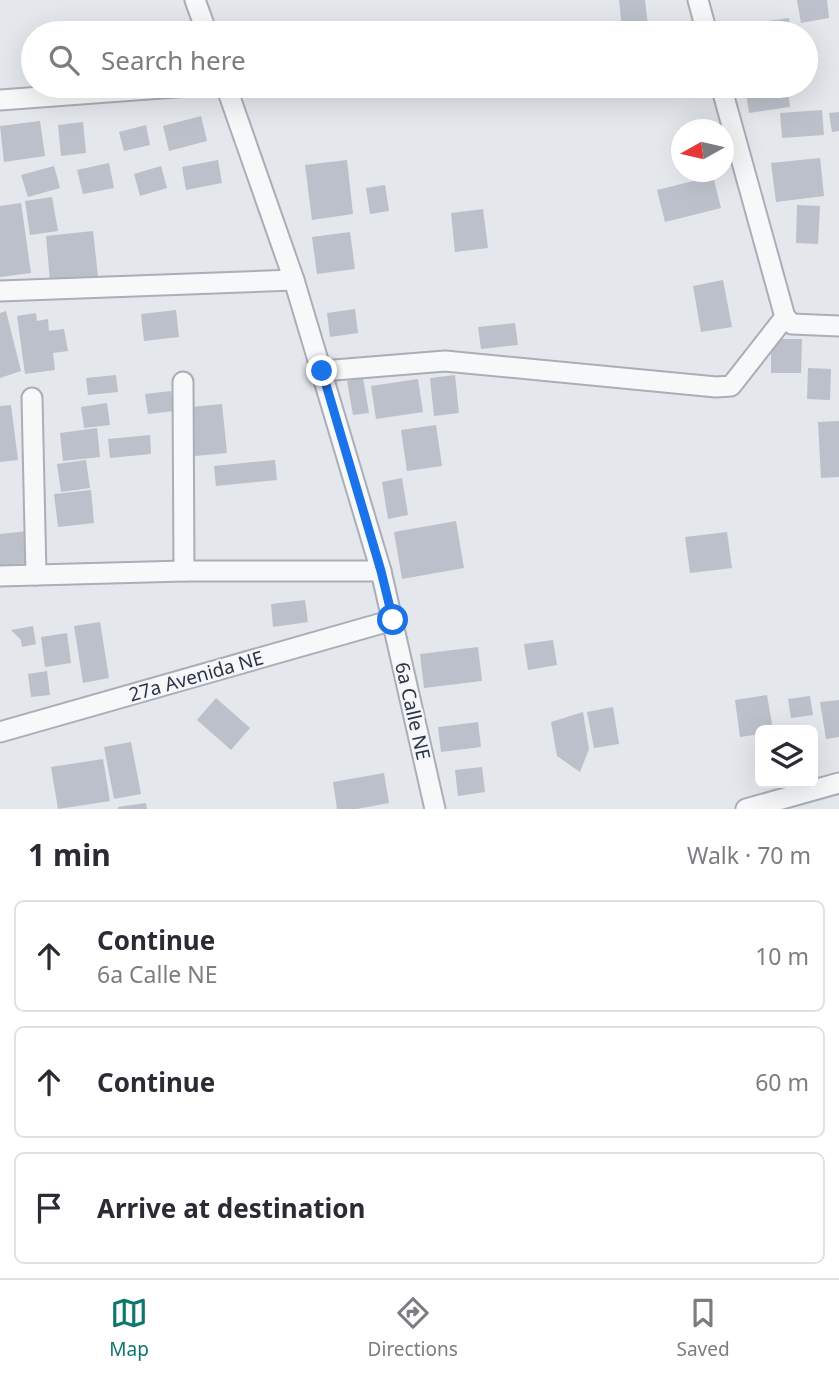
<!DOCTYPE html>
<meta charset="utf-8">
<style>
body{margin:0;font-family:"Noto Sans",sans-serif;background:#f2f2f3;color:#2b2b33}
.controls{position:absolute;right:21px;bottom:21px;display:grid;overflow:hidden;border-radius:10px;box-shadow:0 7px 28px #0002}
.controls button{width:63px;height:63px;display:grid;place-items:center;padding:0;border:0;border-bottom:2px solid #e1e1e2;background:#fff;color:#2b2b33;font:35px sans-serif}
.compass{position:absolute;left:671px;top:119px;width:63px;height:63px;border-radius:50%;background:#fff;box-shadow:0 7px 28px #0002;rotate:262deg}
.stop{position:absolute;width:21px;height:21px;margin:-16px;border:5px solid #1a73e8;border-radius:50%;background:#fff}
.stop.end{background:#1a73e8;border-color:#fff;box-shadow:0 2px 7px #0008}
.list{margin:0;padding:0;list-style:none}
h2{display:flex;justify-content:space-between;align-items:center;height:91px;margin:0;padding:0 28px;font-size:30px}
h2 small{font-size:23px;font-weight:400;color:#7c7c81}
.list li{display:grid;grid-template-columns:46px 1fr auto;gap:21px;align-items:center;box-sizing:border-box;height:112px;margin:0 14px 14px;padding:0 14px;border:2px solid #e1e1e2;border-radius:10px}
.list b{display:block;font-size:26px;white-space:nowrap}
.list p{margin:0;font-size:23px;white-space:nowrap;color:#7c7c81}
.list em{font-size:23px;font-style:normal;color:#7c7c81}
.icon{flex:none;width:38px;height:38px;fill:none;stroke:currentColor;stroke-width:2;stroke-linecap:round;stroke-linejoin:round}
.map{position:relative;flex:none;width:839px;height:809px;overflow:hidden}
.search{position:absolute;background:#fff;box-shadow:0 7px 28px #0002;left:21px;right:21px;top:21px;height:77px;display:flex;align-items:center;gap:18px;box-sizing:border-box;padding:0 24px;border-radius:38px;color:#7c7c81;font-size:26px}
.sheet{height:469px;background:#fff}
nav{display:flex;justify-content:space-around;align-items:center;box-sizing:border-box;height:98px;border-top:2px solid #e1e1e2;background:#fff;font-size:19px;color:#7c7c81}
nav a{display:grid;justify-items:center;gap:4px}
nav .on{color:#0f766e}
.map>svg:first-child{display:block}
.building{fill:#bbc0ca}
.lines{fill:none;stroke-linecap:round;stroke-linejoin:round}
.minor-casing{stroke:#a9aeb7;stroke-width:23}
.minor{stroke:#f7f8fa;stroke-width:19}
.route{stroke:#1a73e8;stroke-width:9}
.labels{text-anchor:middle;stroke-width:5;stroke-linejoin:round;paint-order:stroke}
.street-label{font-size:19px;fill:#2b3445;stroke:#f4f6f9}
</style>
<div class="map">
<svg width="839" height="809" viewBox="0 0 839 809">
<rect width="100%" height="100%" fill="#e4e7ec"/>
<!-- building -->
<g class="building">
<path d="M 619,0 L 645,0 L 648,26 L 622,29 Z"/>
<path d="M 797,0 L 827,0 L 829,18 L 801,23 Z"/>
<path d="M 789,18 L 791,33 L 747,33 L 745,24 Z"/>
<path d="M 745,86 L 787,86 L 790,107 L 749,113 Z"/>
<path d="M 822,110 L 824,135 L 782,138 L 780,113 Z"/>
<path d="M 839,112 L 839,131 L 832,132 L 829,113 Z"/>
<path d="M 201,116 L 207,141 L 169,151 L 163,126 Z"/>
<path d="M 40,121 L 45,156 L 4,162 L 0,126 Z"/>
<path d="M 83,122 L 86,153 L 61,156 L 58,125 Z"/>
<path d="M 146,125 L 150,145 L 124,151 L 119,132 Z"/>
<path d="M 820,158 L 824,196 L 776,202 L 771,163 Z"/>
<path d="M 218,160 L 222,183 L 186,190 L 182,167 Z"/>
<path d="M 347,160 L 353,214 L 312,220 L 305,165 Z"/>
<path d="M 109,163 L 114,188 L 83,194 L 77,170 Z"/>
<path d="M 54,166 L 60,188 L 28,197 L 21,175 Z"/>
<path d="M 161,166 L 167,188 L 140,196 L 134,174 Z"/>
<path d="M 713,176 L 721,208 L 665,222 L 657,190 Z"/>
<path d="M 385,185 L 389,211 L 370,214 L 366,188 Z"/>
<path d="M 52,197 L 58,231 L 30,235 L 25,201 Z"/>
<path d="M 21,203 L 31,273 L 0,277 L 0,206 Z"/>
<path d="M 797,205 L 820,206 L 818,244 L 796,243 Z"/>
<path d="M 483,209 L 488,248 L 455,252 L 451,213 Z"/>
<path d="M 93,231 L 98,276 L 50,281 L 46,236 Z"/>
<path d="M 350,232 L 355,269 L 317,274 L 312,237 Z"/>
<path d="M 723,280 L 732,327 L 701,332 L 693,286 Z"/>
<path d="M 355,309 L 358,333 L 330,337 L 327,313 Z"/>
<path d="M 176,310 L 179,337 L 144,341 L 141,314 Z"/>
<path d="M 6,311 L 21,371 L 0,378 L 0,313 Z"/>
<path d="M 36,313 L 37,321 L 48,319 L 49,331 L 64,329 L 68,351 L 53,353 L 55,370 L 25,374 L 17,316 Z"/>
<path d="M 515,323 L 518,345 L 481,349 L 478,327 Z"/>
<path d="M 771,339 L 802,339 L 801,373 L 771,373 Z"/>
<path d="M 808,368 L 831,369 L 830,400 L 807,399 Z"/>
<path d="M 116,375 L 118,392 L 88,395 L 86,378 Z"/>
<path d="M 455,375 L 459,413 L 434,416 L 430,378 Z"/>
<path d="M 363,378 L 369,413 L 353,415 L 347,381 Z"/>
<path d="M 418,379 L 423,412 L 376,419 L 371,386 Z"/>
<path d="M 171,391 L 174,411 L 148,414 L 145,394 Z"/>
<path d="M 107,403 L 110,425 L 84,428 L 81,407 Z"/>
<path d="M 222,404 L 227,453 L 195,456 L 190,407 Z"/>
<path d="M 11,405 L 18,460 L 0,462 L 0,406 Z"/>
<path d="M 839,421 L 839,477 L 821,478 L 818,422 Z"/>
<path d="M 436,425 L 442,466 L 407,471 L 401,430 Z"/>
<path d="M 97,428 L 100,457 L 63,461 L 60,433 Z"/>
<path d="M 150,435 L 151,454 L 110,458 L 108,439 Z"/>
<path d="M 86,460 L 90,488 L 61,492 L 57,464 Z"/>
<path d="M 275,460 L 277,480 L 216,486 L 214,466 Z"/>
<path d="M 402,478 L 408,515 L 388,519 L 382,482 Z"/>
<path d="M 91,490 L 94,523 L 58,527 L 54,494 Z"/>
<path d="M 456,521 L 464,568 L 402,579 L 394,532 Z"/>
<path d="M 28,531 L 32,563 L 0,566 L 0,534 Z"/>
<path d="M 727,532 L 732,568 L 690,573 L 685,537 Z"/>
<path d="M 305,600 L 308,622 L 273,627 L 271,604 Z"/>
<path d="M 100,622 L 109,678 L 83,683 L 74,626 Z"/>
<path d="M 33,626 L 36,644 L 22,647 L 21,640 L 11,630 Z"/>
<path d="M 67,633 L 71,663 L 45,667 L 41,637 Z"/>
<path d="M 553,640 L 557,665 L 528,670 L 524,644 Z"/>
<path d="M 478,647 L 482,681 L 424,688 L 420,654 Z"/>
<path d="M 47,671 L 50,695 L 31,697 L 28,674 Z"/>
<path d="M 767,695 L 773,730 L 760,730 L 760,734 L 740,737 L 735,700 Z"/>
<path d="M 810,696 L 813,715 L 791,718 L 788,699 Z"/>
<path d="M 216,698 L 250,728 L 231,750 L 197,720 Z"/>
<path d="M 839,700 L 839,737 L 826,739 L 820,702 Z"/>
<path d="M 613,707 L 619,744 L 594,748 L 587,712 Z"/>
<path d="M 583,712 L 589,749 L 580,772 L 557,756 L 551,722 Z"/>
<path d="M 478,722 L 481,747 L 441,752 L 438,727 Z"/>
<path d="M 131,742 L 141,794 L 114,799 L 104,747 Z"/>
<path d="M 103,759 L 110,801 L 58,809 L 51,767 Z"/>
<path d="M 482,767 L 485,792 L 458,796 L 455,770 Z"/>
<path d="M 384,773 L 389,803 L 357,809 L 337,809 L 333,782 Z"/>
<path d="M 146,803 L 147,809 L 118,809 L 118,807 Z"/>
</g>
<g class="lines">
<!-- minor casing -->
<g class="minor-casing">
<g id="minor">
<path d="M 195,0 L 207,33"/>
<path d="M 698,0 L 707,33"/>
<path d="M 226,86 L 294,280 L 381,571 L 435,809"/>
<path d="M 721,86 L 785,317 L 792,324 L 839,326"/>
<path d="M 0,100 L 189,86"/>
<path d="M 0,291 L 294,280"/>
<path d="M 322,371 L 445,361 L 716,387 L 731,386 L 785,317"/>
<path d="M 183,382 L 184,571"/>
<path d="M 32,398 L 36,575"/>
<path d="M 0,576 L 184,571 L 381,571"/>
<path d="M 0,732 L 393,620"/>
<path d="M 746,809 L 839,783"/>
</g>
</g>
<!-- minor -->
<use href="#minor" class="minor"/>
</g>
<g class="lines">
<!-- route -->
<path class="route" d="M 322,371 L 381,571 L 393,620"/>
</g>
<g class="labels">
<!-- street labels -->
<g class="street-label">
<text transform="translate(196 676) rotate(-16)" y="7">27a Avenida NE</text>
<text transform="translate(413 711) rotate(77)" y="7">6a Calle NE</text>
</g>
</g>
</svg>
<div class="controls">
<button><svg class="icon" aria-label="layers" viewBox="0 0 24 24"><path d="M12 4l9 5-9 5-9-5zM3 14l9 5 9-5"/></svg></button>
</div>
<svg class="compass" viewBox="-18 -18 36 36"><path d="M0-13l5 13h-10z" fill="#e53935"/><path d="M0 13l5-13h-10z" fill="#7c7c81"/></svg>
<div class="stop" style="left:393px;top:620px"></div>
<div class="stop end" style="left:322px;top:371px"></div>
<div class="search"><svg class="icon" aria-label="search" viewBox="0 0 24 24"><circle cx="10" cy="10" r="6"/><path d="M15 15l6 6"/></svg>Search here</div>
</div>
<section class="sheet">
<h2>1 min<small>Walk · 70 m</small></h2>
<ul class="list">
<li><svg class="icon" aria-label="ahead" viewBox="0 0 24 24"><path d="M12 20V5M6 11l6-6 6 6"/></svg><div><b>Continue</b><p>6a Calle NE</p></div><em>10 m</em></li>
<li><svg class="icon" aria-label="ahead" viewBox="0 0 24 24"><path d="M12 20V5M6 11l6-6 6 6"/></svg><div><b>Continue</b></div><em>60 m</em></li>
<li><svg class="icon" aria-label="arrive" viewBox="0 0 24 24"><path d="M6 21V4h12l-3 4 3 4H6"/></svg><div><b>Arrive at destination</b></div></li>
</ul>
</section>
<nav>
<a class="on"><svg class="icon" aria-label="map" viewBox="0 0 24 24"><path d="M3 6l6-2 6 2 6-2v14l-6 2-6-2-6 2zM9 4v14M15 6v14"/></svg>Map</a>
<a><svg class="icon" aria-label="directions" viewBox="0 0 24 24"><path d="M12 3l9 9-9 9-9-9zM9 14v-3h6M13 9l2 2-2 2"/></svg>Directions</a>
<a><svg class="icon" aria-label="saved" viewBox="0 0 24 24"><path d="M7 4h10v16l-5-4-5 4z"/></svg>Saved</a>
</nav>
